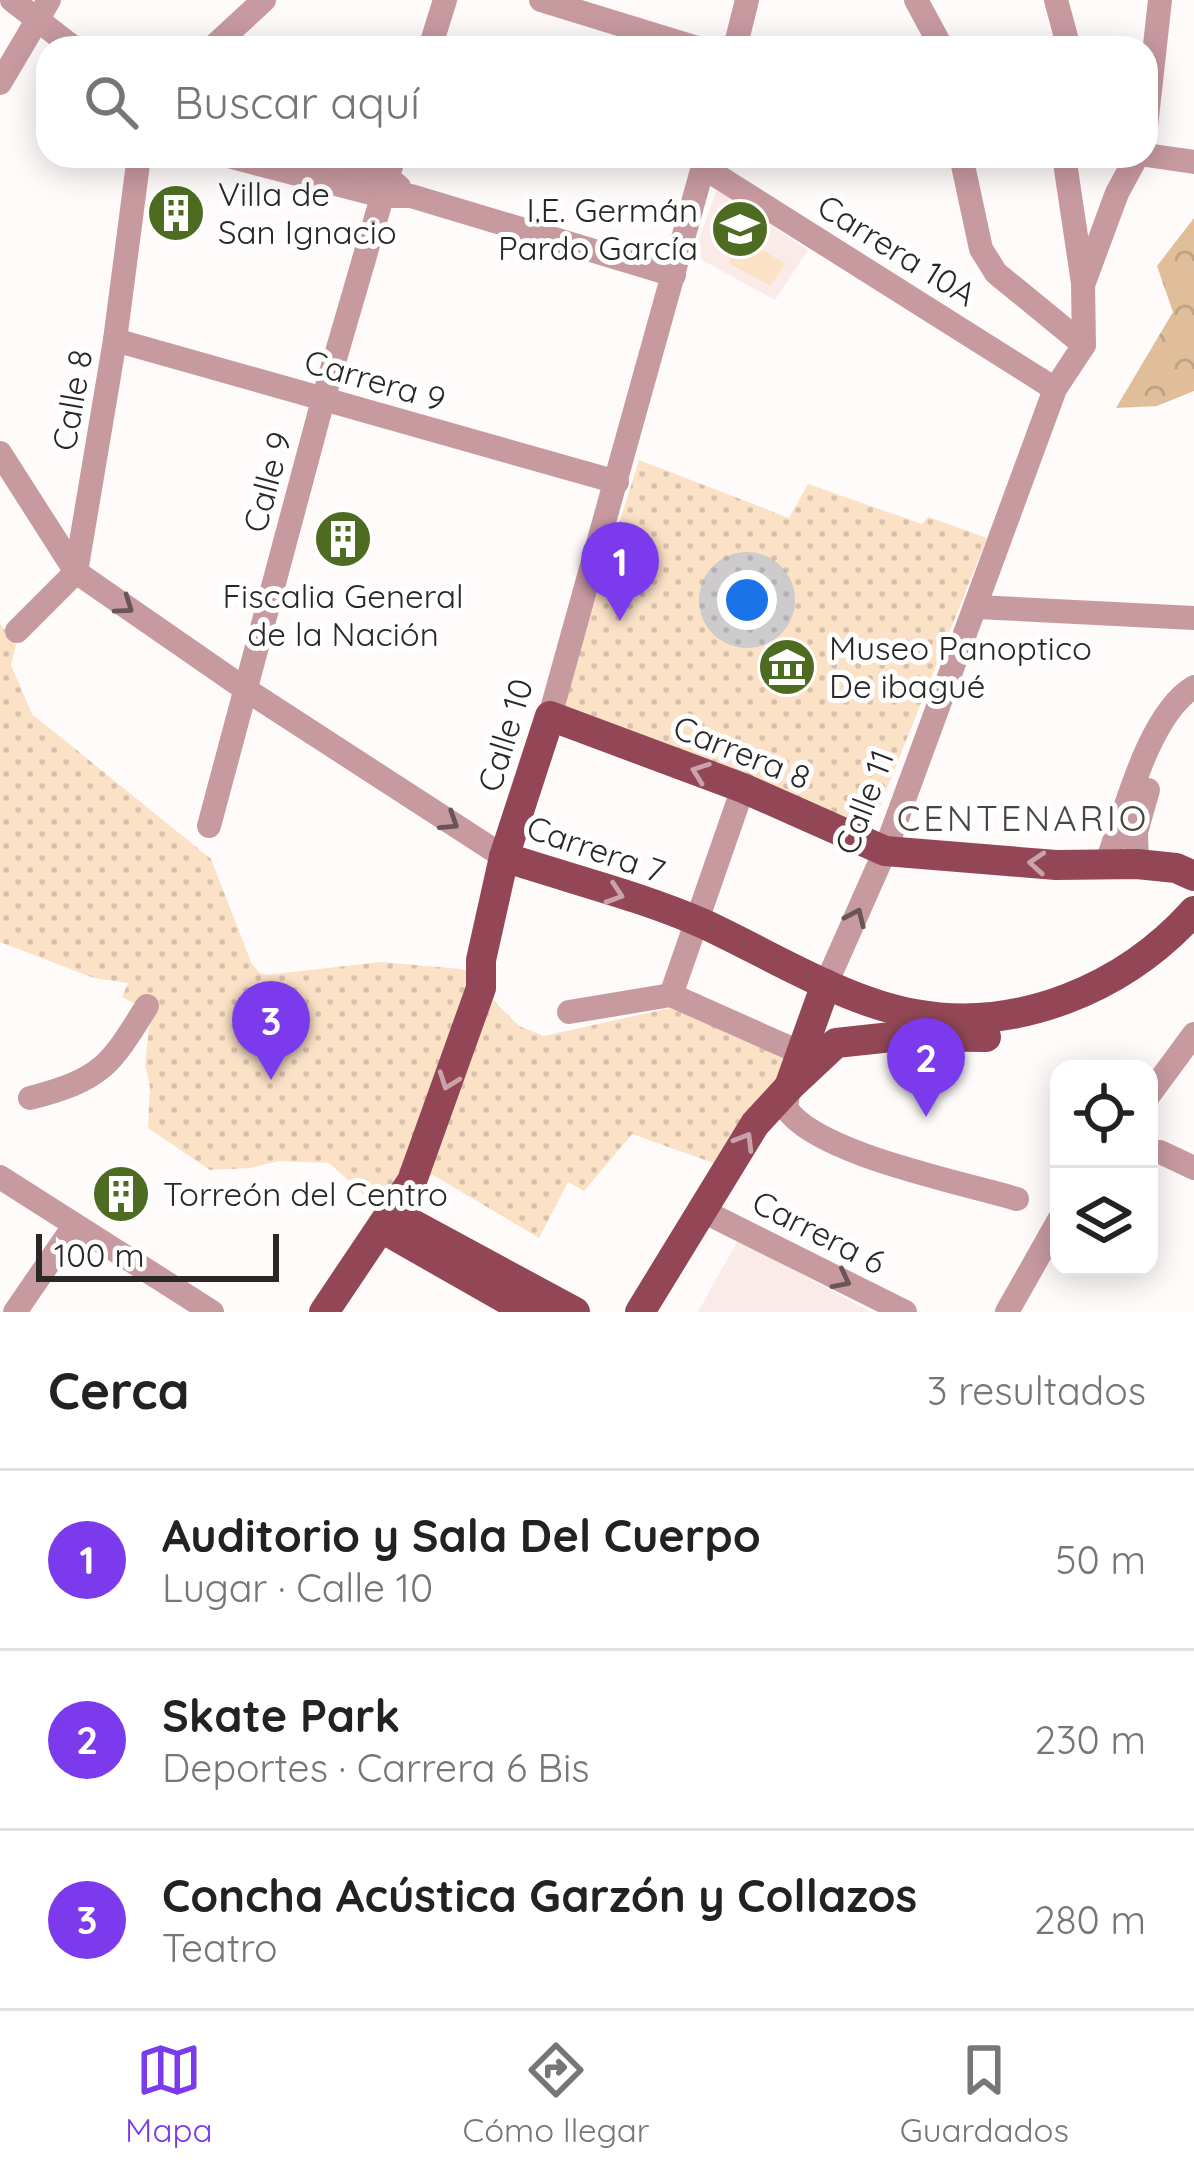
<!DOCTYPE html>
<html lang="es">
<meta charset="utf-8">
<style>
body{margin:0;font-family:Quicksand,sans-serif;background:#f6f6f6;color:#222}
.controls{position:absolute;right:36px;bottom:36px;display:grid;overflow:hidden;border-radius:24px;box-shadow:0 6px 30px #0003}
.controls button{width:108px;height:108px;display:grid;place-items:center;padding:0;border:0;border-bottom:3px solid #e0e0e0;background:#fff;color:#222;font:60px sans-serif}
.scale{position:absolute;left:36px;bottom:30px;width:243px;box-sizing:border-box;padding-left:12px;border:6px solid #2a2727;border-top:0;font-size:33px;line-height:42px;white-space:nowrap;color:#2a2727;-webkit-text-stroke:9px #fff;paint-order:stroke}
.you{position:absolute;left:747px;top:600px;width:42px;height:42px;margin:-30px;border:9px solid #fff;border-radius:50%;background:#1a73e8;box-shadow:0 0 0 18px #1a73e833}
.badge{display:grid;place-items:center;width:78px;height:78px;border-radius:50%;background:#7c3aed;color:#fff;font-size:39px;font-weight:700}
.pin{position:absolute;translate:-50% -99px;filter:drop-shadow(0 3px 6px #0008)}
.pin::after{content:'';position:absolute;top:63px;width:42px;height:36px;background:inherit;clip-path:polygon(0 0,100% 0,50% 100%)}
.list{margin:0;padding:0;list-style:none}
h2{display:flex;justify-content:space-between;align-items:center;height:156px;margin:0;padding:0 48px;font-size:51px}
h2 small{font-size:39px;font-weight:400;color:#767676}
.list li{display:grid;grid-template-columns:78px 1fr auto;gap:36px;align-items:center;box-sizing:border-box;height:180px;padding:0 48px;border-top:3px solid #e0e0e0}
.list b{display:block;font-size:45px;white-space:nowrap}
.list p{margin:0;font-size:39px;white-space:nowrap;color:#767676}
.list em{font-size:39px;font-style:normal;color:#767676}
.icon{flex:none;width:66px;height:66px;fill:none;stroke:currentColor;stroke-width:2;stroke-linecap:round;stroke-linejoin:round}
.map{position:relative;flex:none;width:1194px;height:1312px;overflow:hidden}
.search{position:absolute;background:#fff;box-shadow:0 6px 30px #0003;left:36px;right:36px;top:36px;height:132px;display:flex;align-items:center;gap:30px;box-sizing:border-box;padding:0 42px;border-radius:36px;color:#767676;font-size:45px}
.sheet{height:696px;background:#fff}
nav{display:flex;justify-content:space-around;align-items:center;box-sizing:border-box;height:168px;border-top:3px solid #e0e0e0;background:#fff;font-size:33px;color:#767676}
nav a{display:grid;justify-items:center;gap:6px}
nav .on{color:#7c3aed}
.map>svg:first-child{display:block}
.built{fill:#fbebe8}
.forest{fill:url(#forest-crowns)}
.park{fill:url(#park-dots)}
.pitch{fill:#fbe1c6}
.lines{fill:none;stroke-linecap:round;stroke-linejoin:round}
.minor{stroke:#c79aa0;stroke-width:24}
.major{stroke:#934756;stroke-width:30}
.oneway{stroke:#695557}
.oneway2{stroke:#c9a3aa}
.labels{text-anchor:middle;stroke-width:10;stroke-linejoin:round;paint-order:stroke}
.poi-label{font-size:33px;fill:#2a2727;stroke:#fff;text-anchor:start}
.street-label{font-size:33px;fill:#2a2727;stroke:#fff}
.neighbourhood-label{font-size:36px;letter-spacing:3px;fill:#4a4443;stroke:#fff}
</style>
<div class="map">
<svg width="1194" height="1312" viewBox="0 0 1194 1312">
<defs>
<pattern id="forest-crowns" width="20" height="18" patternUnits="userSpaceOnUse" patternTransform="scale(3)"><rect width="20" height="18" fill="#e0be9a"/><path d="M2 6a3 3 0 1 1 6 0M12 15a3 3 0 1 1 6 0" fill="none" stroke="#c0a385"/></pattern>
<pattern id="park-dots" width="8" height="8" patternUnits="userSpaceOnUse" patternTransform="scale(3)"><rect width="8" height="8" fill="#fbe1c6"/><path d="M2 2h.1M6 6h.1" fill="none" stroke="#d7c1aa" stroke-width="1.8" stroke-linecap="round"/></pattern>
</defs>
<rect width="100%" height="100%" fill="#fefbfa"/>
<!-- built -->
<g class="built">
<path d="M 717,189 L 808,250 L 775,300 L 693,255 Z"/>
<path d="M 738,1240 L 871,1312 L 698,1312 Z"/>
</g>
<!-- forest -->
<path class="forest" d="M 1194,218 L 1194,391 L 1157,406 L 1116,408 L 1173,312 L 1157,266 Z"/>
<!-- park -->
<g class="park">
<path d="M 639,460 L 789,518 L 808,484 L 922,524 L 928,517 L 987,538 L 872,826 L 569,717 L 563,704 Z"/>
<path d="M 0,624 L 16,645 L 11,665 L 32,714 L 211,859 L 251,962 L 259,973 L 267,975 L 381,962 L 461,969 L 473,972 L 481,988 L 519,1026 L 544,1036 L 684,1005 L 799,1052 L 719,1165 L 632,1134 L 584,1191 L 568,1182 L 539,1238 L 433,1175 L 412,1181 L 380,1209 L 329,1163 L 279,1161 L 250,1168 L 210,1170 L 148,1128 L 150,1086 L 145,1065 L 151,1012 L 122,997 L 128,983 L 94,978 L 0,942 Z"/>
</g>
<!-- pitch -->
<path class="pitch" d="M 741,236 L 785,264 L 770,286 L 729,263 Z"/>
<g class="lines">
<!-- minor -->
<g class="minor">
<path d="M 12,0 L 74,48"/>
<path d="M 541,0 L 697,48"/>
<path d="M 916,0 L 942,48"/>
<path d="M 1056,0 L 1069,48"/>
<path d="M 212,48 L 264,0"/>
<path d="M 430,48 L 445,0"/>
<path d="M 735,48 L 747,0"/>
<path d="M 0,83 L 49,0"/>
<path d="M 1146,126 L 1160,0"/>
<path d="M 1146,155 L 1194,162"/>
<path d="M 228,156 L 382,196 L 411,196 L 674,275"/>
<path d="M 317,156 L 387,177 L 399,187"/>
<path d="M 961,156 L 981,249 L 996,273 L 1084,345"/>
<path d="M 1064,156 L 1083,283"/>
<path d="M 703,167 L 1055,389"/>
<path d="M 115,340 L 617,482"/>
<path d="M 0,453 L 76,572 L 245,689 L 504,857"/>
<path d="M 977,607 L 1194,618"/>
<path d="M 17,631 L 76,572 L 115,340 L 139,156"/>
<path d="M 550,716 L 706,156"/>
<path d="M 209,826 L 323,400 L 394,156"/>
<path d="M 1137,864 L 1136,832 L 1148,790"/>
<path d="M 1106,865 C 1124,816 1148,714 1194,687"/>
<path d="M 826,984 L 885,851 L 1055,389 L 1084,345 L 1083,285 L 1117,193 L 1137,156"/>
<path d="M 671,995 L 743,788"/>
<path d="M 569,1012 L 671,995 L 799,1052 L 817,1052"/>
<path d="M 789,1087 L 786,1108 C 816,1154 961,1182 1017,1199"/>
<path d="M 1149,1095 L 1194,1034"/>
<path d="M 30,1098 C 102,1079 109,1067 147,1006"/>
<path d="M 1160,1152 L 1194,1168"/>
<path d="M 0,1177 L 212,1312"/>
<path d="M 703,1211 L 905,1312"/>
<path d="M 15,1312 L 74,1226"/>
<path d="M 1007,1312 L 1059,1220"/>
</g>
<!-- major -->
<g class="major">
<path d="M 504,857 C 570,879 641,896 704,924 C 769,954 845,1002 915,1014 C 1018,1033 1125,988 1194,911"/>
<path d="M 789,1087 L 836,1043 L 901,1036 L 986,1037"/>
<path d="M 392,1213 L 575,1312"/>
<path d="M 392,1234 L 529,1312"/>
<path d="M 324,1312 L 412,1181 L 481,988 L 481,960 L 504,857 L 550,716 L 743,788 L 885,851 L 1056,865 L 1137,864 L 1176,868 L 1194,876"/>
<path d="M 640,1312 L 755,1124 L 789,1087 L 826,984"/>
</g>
</g>
<!-- one-way arrows -->
<defs><path id="oneway-chevron" d="M-2-3.5L2.5 0L-2 3.5" fill="none" stroke-width="1.6" stroke-linecap="round" stroke-linejoin="round" transform="scale(3)"/></defs>
<g class="oneway">
<use href="#oneway-chevron" transform="translate(125 606) rotate(35)"/>
<use href="#oneway-chevron" transform="translate(450 822) rotate(33)"/>
<use href="#oneway-chevron" transform="translate(856 917) rotate(-66)"/>
<use href="#oneway-chevron" transform="translate(842 1280) rotate(27)"/>
</g>
<g class="oneway2">
<use href="#oneway-chevron" transform="translate(700 772) rotate(-160)"/>
<use href="#oneway-chevron" transform="translate(1037 863) rotate(-176)"/>
<use href="#oneway-chevron" transform="translate(615 894) rotate(18)"/>
<use href="#oneway-chevron" transform="translate(448 1081) rotate(110)"/>
<use href="#oneway-chevron" transform="translate(745 1141) rotate(-59)"/>
</g>
<!-- icons -->
<defs>
<g id="building-disc" transform="scale(3)"><circle r="9.5" fill="#4e6c21" stroke="#fff"/><path d="M-4-6H4V6H1V3H-1V6H-4ZM-2.5-4.3h1.7v1.8h-1.7ZM.8-4.3h1.7v1.8H.8ZM-2.5-1h1.7V.8h-1.7ZM.8-1h1.7V.8H.8Z" fill="#fff"/></g>
<g id="school-disc" transform="scale(3)"><circle r="9.5" fill="#4e6c21" stroke="#fff"/><path d="M0-5L7-2L0 1L-7-2ZM-4 1L0 2.5L4 1V4Q0 6-4 4Z" fill="#fff"/></g>
<g id="museum-disc" transform="scale(3)"><circle r="9.5" fill="#4e6c21" stroke="#fff"/><path d="M0-6L6-3V-2H-6V-3ZM-5-1h2V3h-2ZM-1-1h2V3h-2ZM3-1h2V3H3ZM-6 4H6V6H-6Z" fill="#fff"/></g>
</defs>
<g fill-rule="evenodd">
<use href="#building-disc" x="176" y="213"/>
<use href="#school-disc" x="740" y="229"/>
<use href="#building-disc" x="343" y="539"/>
<use href="#museum-disc" x="787" y="667"/>
<use href="#building-disc" x="121" y="1194"/>
</g>
<g class="labels">
<!-- poi labels -->
<g class="poi-label">
<text x="218" y="206">Villa de<tspan x="218" dy="38">San Ignacio</tspan></text>
<text x="698" y="222" text-anchor="end">I.E. Germán<tspan x="698" dy="38">Pardo García</tspan></text>
<text x="343" y="608" text-anchor="middle">Fiscalia General<tspan x="343" dy="38">de la Nación</tspan></text>
<text x="829" y="660">Museo Panoptico<tspan x="829" dy="38">De ibagué</tspan></text>
<text x="163" y="1206">Torreón del Centro</text>
</g>
<!-- street labels -->
<g class="street-label">
<text transform="translate(897 250) rotate(32)" y="12">Carrera 10A</text>
<text transform="translate(375 380) rotate(16)" y="12">Carrera 9</text>
<text transform="translate(72 400) rotate(-80)" y="12">Calle 8</text>
<text transform="translate(267 482) rotate(-75)" y="12">Calle 9</text>
<text transform="translate(505 735) rotate(-73)" y="12">Calle 10</text>
<text transform="translate(742 752) rotate(22)" y="12">Carrera 8</text>
<text transform="translate(864 802) rotate(-69)" y="12">Calle 11</text>
<text transform="translate(596 849) rotate(19)" y="12">Carrera 7</text>
<text transform="translate(819 1232) rotate(27)" y="12">Carrera 6</text>
</g>
<!-- neighbourhood labels -->
<g class="neighbourhood-label">
<text x="1023" y="831">CENTENARIO</text>
</g>
</g>
</svg>
<div class="controls">
<button><svg class="icon" aria-label="locate" viewBox="0 0 24 24"><circle cx="12" cy="12" r="6"/><path d="M12 2v4M12 18v4M2 12h4M18 12h4"/></svg></button>
<button><svg class="icon" aria-label="layers" viewBox="0 0 24 24"><path d="M12 4l9 5-9 5-9-5zM3 14l9 5 9-5"/></svg></button>
</div>
<div class="scale">100 m</div>
<div class="you"></div>
<div class="pin badge" style="left:620px;top:621px">1</div>
<div class="pin badge" style="left:926px;top:1117px">2</div>
<div class="pin badge" style="left:271px;top:1080px">3</div>
<div class="search"><svg class="icon" aria-label="search" viewBox="0 0 24 24"><circle cx="10" cy="10" r="6"/><path d="M15 15l6 6"/></svg>Buscar aquí</div>
</div>
<section class="sheet">
<h2>Cerca<small>3 resultados</small></h2>
<ul class="list">
<li><span class="badge">1</span><div><b>Auditorio y Sala Del Cuerpo</b><p>Lugar · Calle 10</p></div><em>50 m</em></li>
<li><span class="badge">2</span><div><b>Skate Park</b><p>Deportes · Carrera 6 Bis</p></div><em>230 m</em></li>
<li><span class="badge">3</span><div><b>Concha Acústica Garzón y Collazos</b><p>Teatro</p></div><em>280 m</em></li>
</ul>
</section>
<nav>
<a class="on"><svg class="icon" aria-label="map" viewBox="0 0 24 24"><path d="M3 6l6-2 6 2 6-2v14l-6 2-6-2-6 2zM9 4v14M15 6v14"/></svg>Mapa</a>
<a><svg class="icon" aria-label="directions" viewBox="0 0 24 24"><path d="M12 3l9 9-9 9-9-9zM9 14v-3h6M13 9l2 2-2 2"/></svg>Cómo llegar</a>
<a><svg class="icon" aria-label="saved" viewBox="0 0 24 24"><path d="M7 4h10v16l-5-4-5 4z"/></svg>Guardados</a>
</nav>
